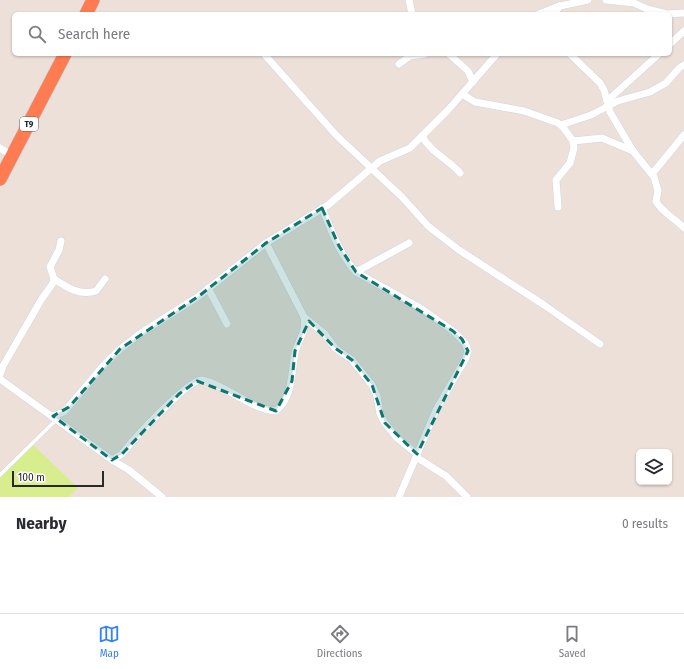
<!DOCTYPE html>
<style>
body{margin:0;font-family:"Fira Sans Condensed",sans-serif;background:#f7f7f7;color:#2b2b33}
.controls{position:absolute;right:12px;bottom:12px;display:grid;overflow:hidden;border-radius:6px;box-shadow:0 1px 3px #0004}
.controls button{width:36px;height:36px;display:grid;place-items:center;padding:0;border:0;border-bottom:1px solid #e1e1e2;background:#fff;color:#2b2b33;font:20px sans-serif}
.scale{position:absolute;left:12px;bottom:10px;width:92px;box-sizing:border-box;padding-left:4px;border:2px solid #292929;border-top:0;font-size:11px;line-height:14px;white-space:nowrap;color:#292929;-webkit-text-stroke:3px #fff;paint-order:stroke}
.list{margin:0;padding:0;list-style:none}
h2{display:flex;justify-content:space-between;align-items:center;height:52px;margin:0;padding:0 16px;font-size:17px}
h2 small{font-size:13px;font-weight:400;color:#7c7c81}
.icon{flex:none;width:22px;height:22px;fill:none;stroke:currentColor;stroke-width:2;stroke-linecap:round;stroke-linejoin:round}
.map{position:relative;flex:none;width:684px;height:497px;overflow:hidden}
.search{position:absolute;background:#fff;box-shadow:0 1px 3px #0004;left:12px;right:12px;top:12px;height:44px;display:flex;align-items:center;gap:10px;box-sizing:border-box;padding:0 14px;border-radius:6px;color:#7c7c81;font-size:15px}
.sheet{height:116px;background:#fff}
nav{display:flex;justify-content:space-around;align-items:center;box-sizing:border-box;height:56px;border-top:1px solid #e1e1e2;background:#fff;font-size:11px;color:#7c7c81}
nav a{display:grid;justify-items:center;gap:2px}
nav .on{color:#3380ff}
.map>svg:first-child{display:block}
.pitch{fill:#d7ed8e}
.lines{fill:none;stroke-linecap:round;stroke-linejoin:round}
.lane-casing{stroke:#cfd6e2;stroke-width:4.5}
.street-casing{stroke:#cfd6e2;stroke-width:8}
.highway-casing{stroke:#c3c3c3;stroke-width:14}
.lane{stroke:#fff;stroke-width:3.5}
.street{stroke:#fff;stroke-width:7}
.highway{stroke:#ff7b51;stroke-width:13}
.marked{fill:#0f766e;fill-opacity:0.2;stroke:#0f766e;stroke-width:3;stroke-dasharray:8 5;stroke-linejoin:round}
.labels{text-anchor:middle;stroke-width:3.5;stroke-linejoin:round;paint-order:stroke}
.shield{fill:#fff;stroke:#696969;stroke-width:1}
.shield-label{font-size:9px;font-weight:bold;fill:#292929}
</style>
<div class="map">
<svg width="684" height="497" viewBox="0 0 684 497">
<rect width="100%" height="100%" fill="#ece0d9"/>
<!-- pitch -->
<path class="pitch" d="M 32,444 L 78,488 L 69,497 L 0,497 L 0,478 Z"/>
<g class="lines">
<!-- lane casing -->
<g class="lane-casing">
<path id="lane" d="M 0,475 L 56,420"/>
</g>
<!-- street casing -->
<g class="street-casing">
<g id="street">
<path d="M 409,0 L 412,14"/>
<path d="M 606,0 L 634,3 L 647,9 L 667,14 L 684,13"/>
<path d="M 539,14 L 559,6"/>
<path d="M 554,14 L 560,6 L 588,0"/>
<path d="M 670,44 L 684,31"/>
<path d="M 264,54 L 336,135 L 402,197 L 428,226 L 459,250 L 544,305 L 600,344"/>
<path d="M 449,54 L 468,71 L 473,82"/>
<path d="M 570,54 L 600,83 L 604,90 L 610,112 L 633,151 L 654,177 L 658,191 L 656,201 C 661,212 675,218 684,228"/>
<path d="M 399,64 L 410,56 L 425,54"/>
<path d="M 462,94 L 475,102 L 524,111 L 558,123 L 563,127 L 573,141 L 574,148 L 570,163 L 556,180 L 558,207"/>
<path d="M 607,101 L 659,54"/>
<path d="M 561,125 L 591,115 L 618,101 L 650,92 L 666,83 L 679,68 L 684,65"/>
<path d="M 422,136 C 430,152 449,160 460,173"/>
<path d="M 573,141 L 602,138 L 633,151"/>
<path d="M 0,148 L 12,156"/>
<path d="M 652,174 L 684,135"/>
<path d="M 322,208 C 331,230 340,255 356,272 L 422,309 L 453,331 L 465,343 L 468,351 L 466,358 L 436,410 L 399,497"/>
<path d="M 266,243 L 304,317 L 325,334 L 335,348 L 352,360 L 372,385 L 377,396 L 380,414 L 385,423 L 397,438 L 417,454"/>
<path d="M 356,272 L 409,243"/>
<path d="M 54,279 C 68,288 80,296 96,291 L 105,279"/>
<path d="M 208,288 L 227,324"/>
<path d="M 0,375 L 3,366 L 41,300 L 53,283 L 54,279 L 50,267 L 59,250 L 61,241"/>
<path d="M 0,379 L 112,460 L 129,470 L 162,497"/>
<path d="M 53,416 L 64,412 L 103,366 L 120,349 L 141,333 L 199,296 L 266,243 L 328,205 L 380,161 L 410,148 L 448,110 L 497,54"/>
<path d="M 416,457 L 446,476 L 467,497"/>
<path d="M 112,460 L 122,454 C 131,442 189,378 202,380 C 225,384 251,410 276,411 C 293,397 291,373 295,353 C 298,340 307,332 304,317"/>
</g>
</g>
<!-- highway casing -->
<g class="highway-casing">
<g id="highway">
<path d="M 86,14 L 93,0"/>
<path d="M 0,179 L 65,54"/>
</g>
</g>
<!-- lane -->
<use href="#lane" class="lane"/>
<!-- street -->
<use href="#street" class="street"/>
<!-- highway -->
<use href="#highway" class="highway"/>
</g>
<!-- marked area -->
<path class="marked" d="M 322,208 L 339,246 L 356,272 L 453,331 L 462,339 L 468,351 L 417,454 L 385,423 L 372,385 L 352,360 L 335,348 L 309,321 L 295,351 L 292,381 L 276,411 L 197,381 L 179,394 L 122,454 L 112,460 L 53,416 L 69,407 L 120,349 L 199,296 L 266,243 Z"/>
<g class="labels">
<!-- shield labels -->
<rect class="shield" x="20" y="117" width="18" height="14" rx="3"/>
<g class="shield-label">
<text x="29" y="127">T9</text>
</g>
</g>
</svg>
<div class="controls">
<button><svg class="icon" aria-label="layers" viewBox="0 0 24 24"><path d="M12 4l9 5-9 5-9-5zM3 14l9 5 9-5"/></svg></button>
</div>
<div class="scale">100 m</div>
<div class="search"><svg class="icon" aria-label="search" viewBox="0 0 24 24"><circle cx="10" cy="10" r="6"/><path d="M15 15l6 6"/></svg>Search here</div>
</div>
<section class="sheet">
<h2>Nearby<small>0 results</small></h2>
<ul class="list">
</ul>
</section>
<nav>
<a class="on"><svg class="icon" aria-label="map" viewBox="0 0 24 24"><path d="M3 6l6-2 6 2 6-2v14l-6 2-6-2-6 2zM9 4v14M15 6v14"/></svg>Map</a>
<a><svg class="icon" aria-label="directions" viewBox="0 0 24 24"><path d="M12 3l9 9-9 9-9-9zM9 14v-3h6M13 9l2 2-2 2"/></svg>Directions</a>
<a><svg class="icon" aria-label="saved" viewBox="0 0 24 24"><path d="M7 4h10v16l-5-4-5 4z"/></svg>Saved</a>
</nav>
